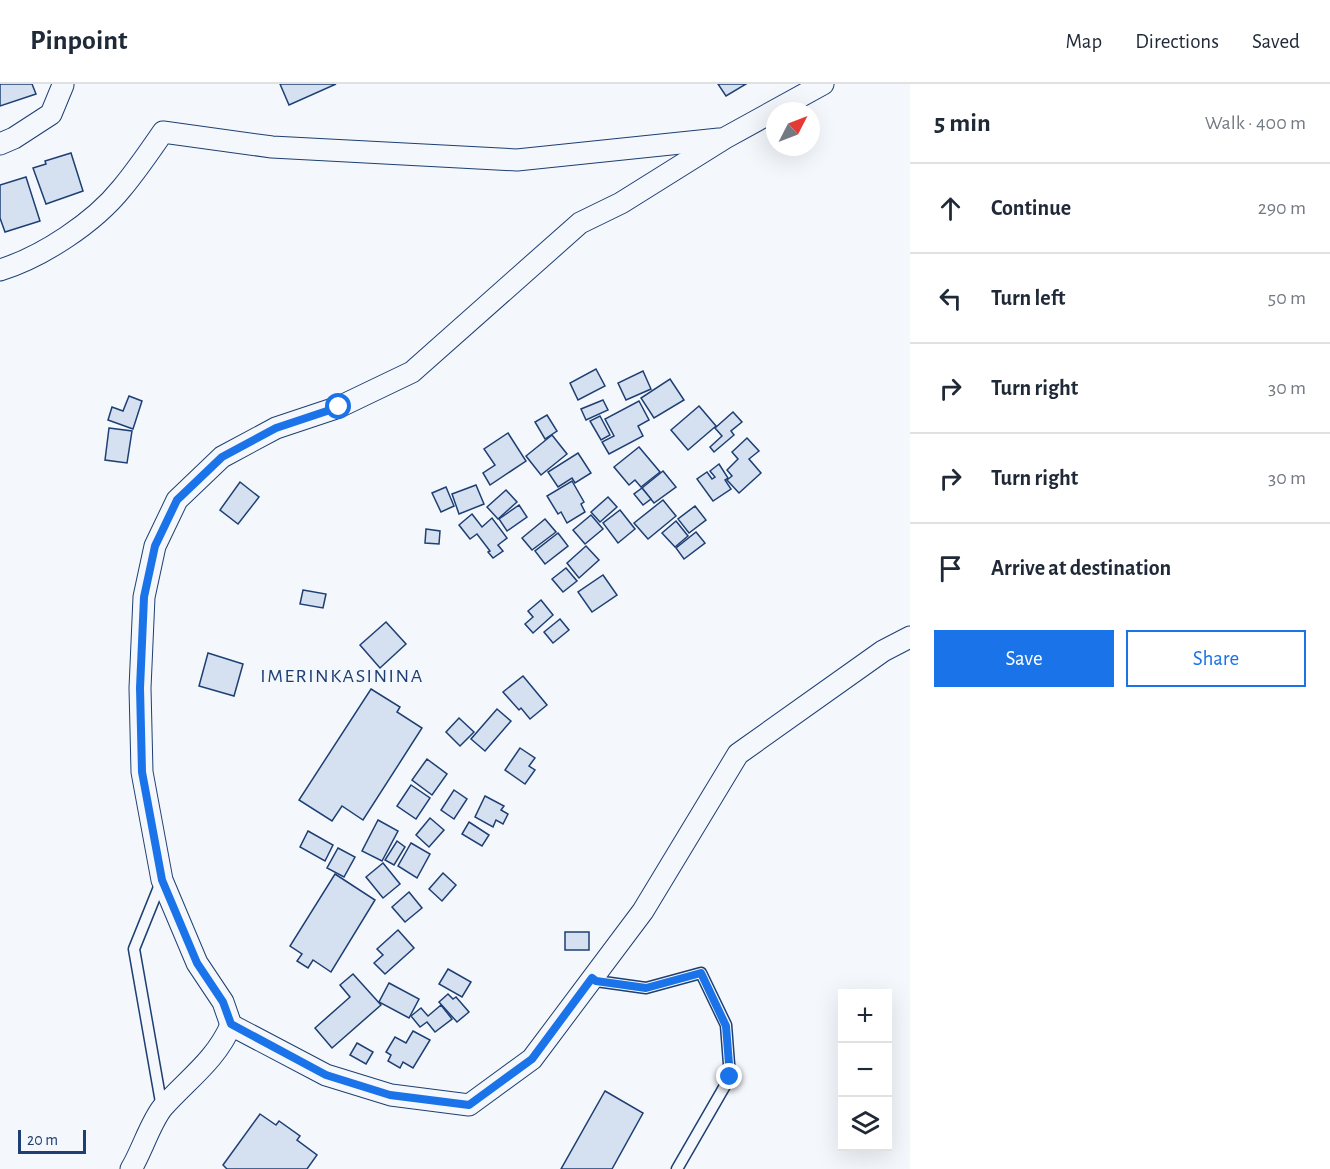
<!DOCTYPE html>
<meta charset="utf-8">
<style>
body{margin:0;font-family:"Alegreya Sans",sans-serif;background:#f6f6f7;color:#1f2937}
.controls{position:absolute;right:18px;bottom:18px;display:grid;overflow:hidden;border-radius:0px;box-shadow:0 6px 24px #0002}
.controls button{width:54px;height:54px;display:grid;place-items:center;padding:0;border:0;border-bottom:2px solid #e0e1e3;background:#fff;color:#1f2937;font:30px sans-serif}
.compass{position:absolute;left:766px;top:18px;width:54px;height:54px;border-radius:50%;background:#fff;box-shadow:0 6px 24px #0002;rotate:48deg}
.scale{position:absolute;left:18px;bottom:15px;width:68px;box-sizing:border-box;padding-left:6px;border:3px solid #1d3f73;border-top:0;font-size:16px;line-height:21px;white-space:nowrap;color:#1d3f73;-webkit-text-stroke:4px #f4f7fb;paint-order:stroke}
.stop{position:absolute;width:18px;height:18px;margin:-14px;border:4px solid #1a73e8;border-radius:50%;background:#fff}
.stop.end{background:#1a73e8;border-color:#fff;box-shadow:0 2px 6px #0008}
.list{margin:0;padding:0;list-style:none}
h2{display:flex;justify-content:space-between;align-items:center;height:78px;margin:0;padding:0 24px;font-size:26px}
h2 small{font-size:20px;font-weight:400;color:#747a83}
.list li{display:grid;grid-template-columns:39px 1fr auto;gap:18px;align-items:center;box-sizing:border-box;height:90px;padding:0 24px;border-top:2px solid #e0e1e3}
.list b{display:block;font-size:22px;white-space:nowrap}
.list em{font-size:20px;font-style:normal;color:#747a83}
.actions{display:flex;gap:12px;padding:18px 24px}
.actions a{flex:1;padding:14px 0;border:2px solid #1a73e8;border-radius:0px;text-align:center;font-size:21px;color:#1a73e8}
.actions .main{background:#1a73e8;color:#fff}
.icon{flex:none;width:33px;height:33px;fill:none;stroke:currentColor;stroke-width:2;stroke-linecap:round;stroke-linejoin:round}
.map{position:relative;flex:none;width:910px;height:1085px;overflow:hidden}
header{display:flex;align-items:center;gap:36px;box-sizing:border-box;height:84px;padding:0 30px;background:#fff;border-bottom:2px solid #e0e1e3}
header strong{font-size:28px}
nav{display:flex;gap:33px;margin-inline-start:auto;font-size:21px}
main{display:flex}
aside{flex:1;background:#fff}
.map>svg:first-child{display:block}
.building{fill:#d5e0f0;stroke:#1d3f73;stroke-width:1.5}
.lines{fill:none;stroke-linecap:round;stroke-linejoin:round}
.lane-casing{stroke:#1d3f73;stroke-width:13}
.street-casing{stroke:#1d3f73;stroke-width:23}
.lane{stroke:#f4f7fb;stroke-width:10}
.street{stroke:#f4f7fb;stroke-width:21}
.route{stroke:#1a73e8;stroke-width:8}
.labels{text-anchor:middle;stroke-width:4.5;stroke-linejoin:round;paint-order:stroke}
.quarter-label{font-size:20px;letter-spacing:1.5px;fill:#1d3f73;stroke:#f4f7fb}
</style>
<header>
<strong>Pinpoint</strong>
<nav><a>Map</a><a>Directions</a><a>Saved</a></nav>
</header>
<main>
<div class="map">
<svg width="910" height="1085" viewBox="0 0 910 1085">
<rect width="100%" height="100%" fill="#f4f7fb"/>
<!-- building -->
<g class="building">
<path d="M 0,0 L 32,0 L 36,10 L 0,22 Z"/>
<path d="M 280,0 L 336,0 L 289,21 Z"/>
<path d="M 718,0 L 746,0 L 726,12 Z"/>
<path d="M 71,69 L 83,107 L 46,120 L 33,84 L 46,80 L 45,77 Z"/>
<path d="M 26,93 L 40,137 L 5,148 L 0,134 L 0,101 Z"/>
<path d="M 596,285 L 605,302 L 578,316 L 570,299 Z"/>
<path d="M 643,287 L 651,305 L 626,316 L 618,299 Z"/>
<path d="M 670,295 L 684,316 L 654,334 L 641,314 Z"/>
<path d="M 129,312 L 142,317 L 133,345 L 108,336 L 112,323 L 123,327 Z"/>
<path d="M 603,316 L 608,326 L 586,336 L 581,325 Z"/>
<path d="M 639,317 L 649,336 L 638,342 L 643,352 L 609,370 L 602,358 L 614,352 L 605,335 Z"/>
<path d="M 699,322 L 716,342 L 688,366 L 671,346 Z"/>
<path d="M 733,328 L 742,338 L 731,347 L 734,351 L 714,368 L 710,363 L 722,352 L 715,344 Z"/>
<path d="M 547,331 L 557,347 L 545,355 L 535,338 Z"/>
<path d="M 600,332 L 610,351 L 601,356 L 590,337 Z"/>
<path d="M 109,344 L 132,347 L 127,379 L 105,376 Z"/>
<path d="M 508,349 L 526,377 L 490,401 L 483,389 L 495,381 L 484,365 Z"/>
<path d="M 552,351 L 567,370 L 541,391 L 526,372 Z"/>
<path d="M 747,354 L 759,367 L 749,375 L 761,389 L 739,409 L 727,396 L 732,392 L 727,386 L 738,375 L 732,368 Z"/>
<path d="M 639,363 L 660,388 L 641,403 L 635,396 L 629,401 L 614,383 Z"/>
<path d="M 578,369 L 591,389 L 575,399 L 572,394 L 558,403 L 548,388 Z"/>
<path d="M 719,380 L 728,394 L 725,396 L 731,405 L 713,417 L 697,395 L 707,388 L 712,395 L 715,393 L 710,387 Z"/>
<path d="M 663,387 L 676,403 L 654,419 L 642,404 Z"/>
<path d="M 572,397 L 584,418 L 581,420 L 585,428 L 567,439 L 561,428 L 558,430 L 547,412 Z"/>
<path d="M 240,398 L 259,413 L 238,440 L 220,426 Z"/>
<path d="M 476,401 L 484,420 L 459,430 L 452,410 Z"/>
<path d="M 446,403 L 454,422 L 441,428 L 432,409 Z"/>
<path d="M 642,404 L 651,415 L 643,421 L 634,410 Z"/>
<path d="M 506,406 L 517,418 L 498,435 L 487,423 Z"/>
<path d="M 608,413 L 617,423 L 600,438 L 591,428 Z"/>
<path d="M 663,416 L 676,432 L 648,455 L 634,439 Z"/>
<path d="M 519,421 L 527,433 L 507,447 L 499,435 Z"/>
<path d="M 695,422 L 706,436 L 689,449 L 678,435 Z"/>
<path d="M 620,426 L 635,445 L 618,459 L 603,439 Z"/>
<path d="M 472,430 L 482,443 L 492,434 L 507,454 L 498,461 L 503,467 L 493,474 L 488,468 L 490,467 L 477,450 L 470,455 L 459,441 Z"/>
<path d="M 591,431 L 603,445 L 585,460 L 573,446 Z"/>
<path d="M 545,435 L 556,448 L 532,466 L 522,454 Z"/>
<path d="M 676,437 L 688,452 L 675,463 L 662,449 Z"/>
<path d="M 426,445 L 440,447 L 439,460 L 425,459 Z"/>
<path d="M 696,448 L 705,459 L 684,475 L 676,464 Z"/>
<path d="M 558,449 L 568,462 L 545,480 L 535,467 Z"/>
<path d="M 586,462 L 599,476 L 579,494 L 567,479 Z"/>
<path d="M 566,484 L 577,497 L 563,508 L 552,495 Z"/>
<path d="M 603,491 L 617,511 L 592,528 L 578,508 Z"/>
<path d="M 303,506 L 326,510 L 323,524 L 300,520 Z"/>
<path d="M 541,516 L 553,531 L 533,549 L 525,540 L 533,533 L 528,527 Z"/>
<path d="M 560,535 L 569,546 L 553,559 L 544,548 Z"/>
<path d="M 386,538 L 406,560 L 380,584 L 360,561 Z"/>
<path d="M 208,569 L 243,580 L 234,612 L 199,602 Z"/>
<path d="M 523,592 L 547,621 L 530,635 L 521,624 L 519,626 L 503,608 Z"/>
<path d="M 371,605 L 400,623 L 397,628 L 422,644 L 363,736 L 342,722 L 332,737 L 299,716 Z"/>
<path d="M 497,625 L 511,637 L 485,667 L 471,655 Z"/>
<path d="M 459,634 L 474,648 L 460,662 L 446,648 Z"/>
<path d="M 520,664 L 535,674 L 529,682 L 535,686 L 525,700 L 505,686 Z"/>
<path d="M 427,675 L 447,690 L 432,711 L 412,696 Z"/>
<path d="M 411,701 L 430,714 L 416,735 L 397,722 Z"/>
<path d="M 454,706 L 467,715 L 454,735 L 441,726 Z"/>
<path d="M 485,712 L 504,722 L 501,726 L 508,730 L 503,740 L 496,736 L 493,743 L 475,733 Z"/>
<path d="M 430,734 L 444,746 L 429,763 L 416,751 Z"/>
<path d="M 378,736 L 398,747 L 382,777 L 362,767 Z"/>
<path d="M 469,738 L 489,751 L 482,762 L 462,750 Z"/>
<path d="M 308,747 L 333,761 L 325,777 L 300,763 Z"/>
<path d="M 397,757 L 405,763 L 394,781 L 385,776 Z"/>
<path d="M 411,759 L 430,770 L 417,794 L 398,782 Z"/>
<path d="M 338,764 L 355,773 L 344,793 L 327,784 Z"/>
<path d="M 383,779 L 400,800 L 383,814 L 366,793 Z"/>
<path d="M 443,789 L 456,801 L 442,817 L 429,805 Z"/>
<path d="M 335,790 L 375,816 L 331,888 L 313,876 L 308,884 L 297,877 L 302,870 L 290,862 Z"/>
<path d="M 409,808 L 422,824 L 405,838 L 392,823 Z"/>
<path d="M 398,846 L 414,864 L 385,890 L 374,879 L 383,871 L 377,865 Z"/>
<rect x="565" y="848" width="24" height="18"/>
<path d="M 448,885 L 471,898 L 462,913 L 439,900 Z"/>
<path d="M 353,890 L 381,921 L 332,964 L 315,944 L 350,913 L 340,901 Z"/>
<path d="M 389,899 L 419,915 L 409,934 L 379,918 Z"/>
<path d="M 448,910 L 453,915 L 456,913 L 469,928 L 457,938 L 439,918 Z"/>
<path d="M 441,921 L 452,935 L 435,948 L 427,938 L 420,943 L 411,932 L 421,924 L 428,932 Z"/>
<path d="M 413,947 L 430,956 L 413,984 L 403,978 L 400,984 L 388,977 L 391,971 L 386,968 L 395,953 L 406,959 Z"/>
<path d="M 357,959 L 373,968 L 366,980 L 350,971 Z"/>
<path d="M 605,1007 L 643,1029 L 612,1085 L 561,1085 Z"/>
<path d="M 260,1030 L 276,1041 L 279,1037 L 300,1052 L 297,1056 L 317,1071 L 307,1085 L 227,1085 L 223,1081 Z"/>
</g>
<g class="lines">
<!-- lane casing -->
<g class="lane-casing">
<g id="lane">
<path d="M 161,798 L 134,865 L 162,1024"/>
<path d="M 592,894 L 596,897 L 646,904 L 701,889 L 726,941 L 730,993 L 677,1085"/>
</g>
</g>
<!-- street casing -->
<g class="street-casing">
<g id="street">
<path d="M 823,0 L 725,54 L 621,119 L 580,139 L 412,288 L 339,323 L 276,344 L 222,373 L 177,416 L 155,462 L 144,513 L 140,604 L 142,688 L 162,796 L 197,879 L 223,918 L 231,941 L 326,991 L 391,1011 L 469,1021 L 532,975 L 643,827 L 738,670 L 883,567 L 910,553"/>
<path d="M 0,60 L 14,54 L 51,30 L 63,1"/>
<path d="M 0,186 C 42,173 94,139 122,104 C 137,86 150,67 163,48 L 272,63 L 517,76 L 719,55"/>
<path d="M 131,1085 C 142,1067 151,1037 163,1023 C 188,995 216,976 231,941"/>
</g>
</g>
<!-- lane -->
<use href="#lane" class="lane"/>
<!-- street -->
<use href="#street" class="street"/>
</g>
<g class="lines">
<!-- route -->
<path class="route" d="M 339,323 L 276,344 L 222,373 L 177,416 L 155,462 L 144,513 L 140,604 L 142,688 L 162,796 L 197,879 L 223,918 L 231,940 L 326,991 L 390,1011 L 469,1021 L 532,975 L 592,894 L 596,897 L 646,904 L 701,889 L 726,942 L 730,993"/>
</g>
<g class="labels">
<!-- quarter labels -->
<g class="quarter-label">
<text x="342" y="598">IMERINKASININA</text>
</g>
</g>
</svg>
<div class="controls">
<button>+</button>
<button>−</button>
<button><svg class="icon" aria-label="layers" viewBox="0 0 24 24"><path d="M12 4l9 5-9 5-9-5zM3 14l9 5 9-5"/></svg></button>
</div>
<svg class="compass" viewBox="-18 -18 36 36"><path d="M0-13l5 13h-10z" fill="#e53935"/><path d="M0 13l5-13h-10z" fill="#747a83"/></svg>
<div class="scale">20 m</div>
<div class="stop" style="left:339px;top:323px"></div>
<div class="stop end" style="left:730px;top:993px"></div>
</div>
<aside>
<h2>5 min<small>Walk · 400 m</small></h2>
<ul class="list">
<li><svg class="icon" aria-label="ahead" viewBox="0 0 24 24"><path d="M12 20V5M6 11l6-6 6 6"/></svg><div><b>Continue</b></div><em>290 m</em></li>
<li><svg class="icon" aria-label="left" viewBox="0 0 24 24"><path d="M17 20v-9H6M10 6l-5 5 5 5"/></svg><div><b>Turn left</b></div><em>50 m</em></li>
<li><svg class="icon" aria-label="right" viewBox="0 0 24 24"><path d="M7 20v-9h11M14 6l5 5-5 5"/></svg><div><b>Turn right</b></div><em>30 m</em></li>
<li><svg class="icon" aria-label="right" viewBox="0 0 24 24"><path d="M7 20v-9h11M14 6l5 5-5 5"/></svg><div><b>Turn right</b></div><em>30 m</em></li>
<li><svg class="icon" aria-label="arrive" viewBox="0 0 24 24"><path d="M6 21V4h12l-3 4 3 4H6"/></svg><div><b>Arrive at destination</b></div></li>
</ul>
<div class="actions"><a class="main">Save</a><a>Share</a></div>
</aside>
</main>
